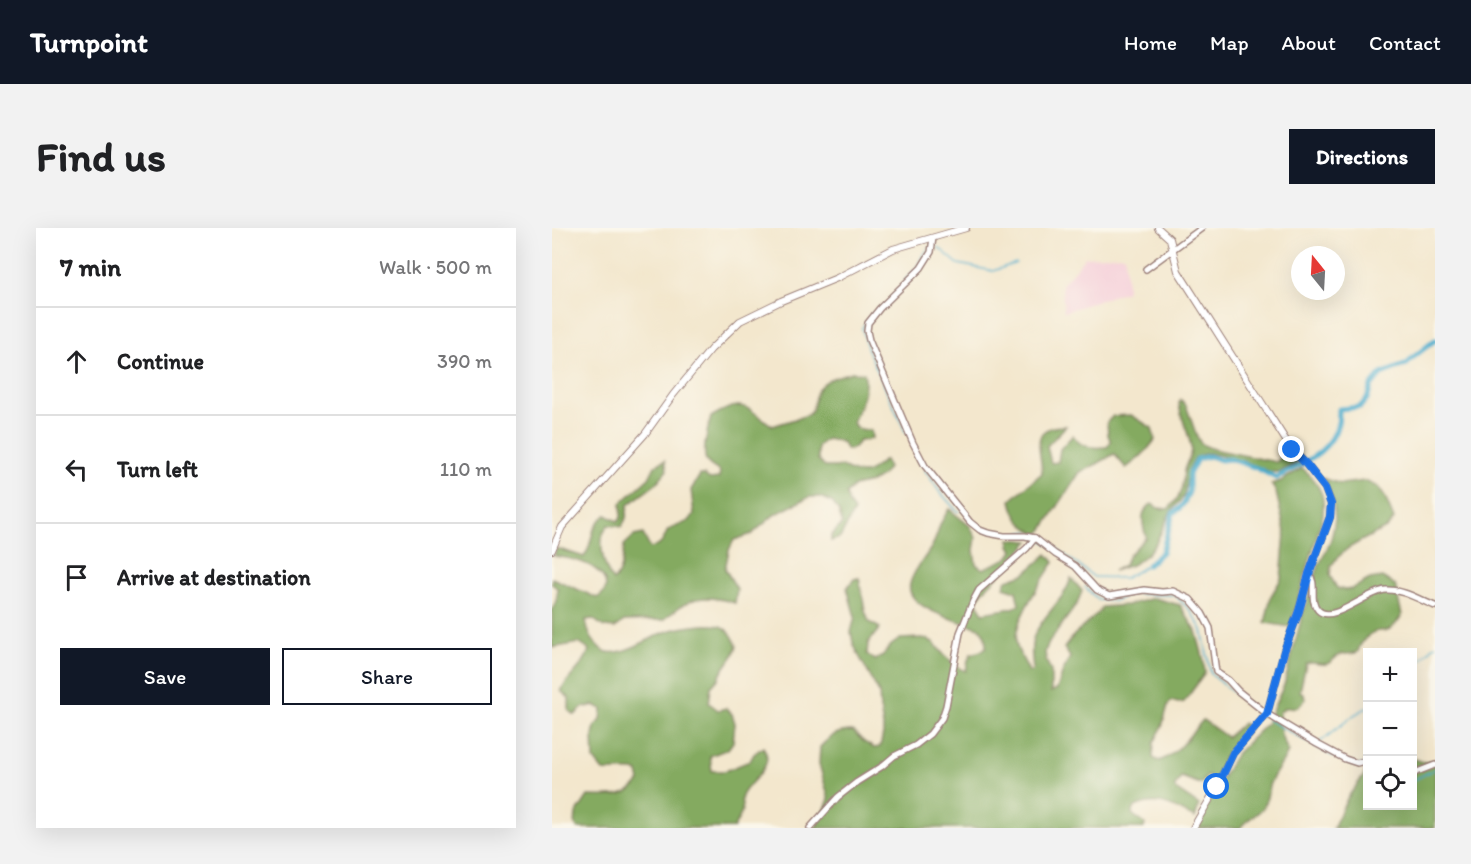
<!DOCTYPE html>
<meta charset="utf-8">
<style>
body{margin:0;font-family:Itim,sans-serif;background:#f2f2f2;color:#202124}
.controls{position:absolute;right:18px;bottom:18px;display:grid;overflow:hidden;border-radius:0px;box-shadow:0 6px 24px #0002}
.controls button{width:54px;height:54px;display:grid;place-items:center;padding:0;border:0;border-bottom:2px solid #e0e0e0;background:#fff;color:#202124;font:30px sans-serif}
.compass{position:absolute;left:739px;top:18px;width:54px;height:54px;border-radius:50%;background:#fff;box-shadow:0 6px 24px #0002;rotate:342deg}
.stop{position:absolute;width:18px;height:18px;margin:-14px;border:4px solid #1a73e8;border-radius:50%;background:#fff}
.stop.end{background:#1a73e8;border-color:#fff;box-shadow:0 2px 6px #0008}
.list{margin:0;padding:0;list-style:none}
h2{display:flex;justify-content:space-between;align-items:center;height:78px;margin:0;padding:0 24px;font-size:26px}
h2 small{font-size:20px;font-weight:400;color:#757577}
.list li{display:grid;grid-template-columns:39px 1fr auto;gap:18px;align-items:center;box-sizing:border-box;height:108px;padding:0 24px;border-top:2px solid #e0e0e0}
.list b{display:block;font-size:22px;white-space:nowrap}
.list em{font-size:20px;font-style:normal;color:#757577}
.actions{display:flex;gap:12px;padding:18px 24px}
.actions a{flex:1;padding:14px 0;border:2px solid #111827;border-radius:0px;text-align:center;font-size:21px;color:#111827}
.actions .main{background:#111827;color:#fff}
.icon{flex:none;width:33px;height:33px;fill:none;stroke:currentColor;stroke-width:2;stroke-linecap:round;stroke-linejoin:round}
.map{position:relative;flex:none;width:883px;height:600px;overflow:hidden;border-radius:0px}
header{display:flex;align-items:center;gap:36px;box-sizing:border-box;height:84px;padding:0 30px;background:#111827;color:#fff}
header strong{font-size:28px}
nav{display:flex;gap:33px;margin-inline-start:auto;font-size:21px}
.intro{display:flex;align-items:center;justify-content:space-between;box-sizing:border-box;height:144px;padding:0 36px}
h1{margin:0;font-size:42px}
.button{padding:15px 27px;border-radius:0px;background:#111827;color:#fff;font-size:21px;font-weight:700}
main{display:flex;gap:36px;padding:0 36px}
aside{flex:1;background:#fff;border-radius:0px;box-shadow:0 6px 24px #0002}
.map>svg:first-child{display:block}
.built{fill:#f5cfd9}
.forest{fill:#84aa60;stroke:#676446;stroke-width:1.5}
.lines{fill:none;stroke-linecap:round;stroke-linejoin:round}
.stream{stroke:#4eadcd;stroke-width:1.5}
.canal{stroke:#4eadcd;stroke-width:5}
.minor-casing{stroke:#9e837c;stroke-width:8}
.tertiary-casing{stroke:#9e837c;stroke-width:8}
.minor{stroke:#fff;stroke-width:5}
.tertiary{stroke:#fff;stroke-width:6}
.route{stroke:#1a73e8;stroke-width:8}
</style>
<header>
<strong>Turnpoint</strong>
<nav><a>Home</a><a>Map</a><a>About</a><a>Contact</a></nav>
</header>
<div class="intro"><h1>Find us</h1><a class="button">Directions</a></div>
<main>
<aside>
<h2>7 min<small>Walk · 500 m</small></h2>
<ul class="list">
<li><svg class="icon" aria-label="ahead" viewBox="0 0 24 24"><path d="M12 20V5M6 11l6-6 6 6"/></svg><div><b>Continue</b></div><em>390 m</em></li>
<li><svg class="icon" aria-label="left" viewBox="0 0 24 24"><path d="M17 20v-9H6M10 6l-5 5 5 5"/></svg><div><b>Turn left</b></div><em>110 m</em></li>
<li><svg class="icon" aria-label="arrive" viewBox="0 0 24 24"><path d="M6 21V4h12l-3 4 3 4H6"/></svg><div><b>Arrive at destination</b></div></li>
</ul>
<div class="actions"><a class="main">Save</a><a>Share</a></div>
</aside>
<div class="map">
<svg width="883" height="600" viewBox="0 0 883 600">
<rect width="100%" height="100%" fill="#fbf7ec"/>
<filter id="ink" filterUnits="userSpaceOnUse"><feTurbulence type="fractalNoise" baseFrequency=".0167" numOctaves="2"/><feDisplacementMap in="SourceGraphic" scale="12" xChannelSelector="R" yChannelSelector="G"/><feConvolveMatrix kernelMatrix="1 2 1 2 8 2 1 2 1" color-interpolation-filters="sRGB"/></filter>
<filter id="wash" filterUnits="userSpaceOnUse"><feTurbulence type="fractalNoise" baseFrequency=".008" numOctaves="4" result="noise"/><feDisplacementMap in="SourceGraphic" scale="24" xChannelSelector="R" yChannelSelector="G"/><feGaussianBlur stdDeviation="1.35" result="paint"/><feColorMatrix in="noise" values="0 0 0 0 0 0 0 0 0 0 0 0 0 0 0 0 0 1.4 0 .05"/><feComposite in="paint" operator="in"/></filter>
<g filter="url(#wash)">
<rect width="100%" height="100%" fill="#f3e7cd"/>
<!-- built -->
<path class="built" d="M 573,27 L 575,63 L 512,84 L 510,57 L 533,29 Z"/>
<!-- forest -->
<g class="forest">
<path d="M 300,144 L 312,145 C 316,161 308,180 301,194 L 304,200 L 319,203 L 320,210 L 315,212 L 307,213 L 302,220 L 295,222 L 290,214 L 275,211 L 266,218 L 266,232 L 273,239 L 290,239 L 304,245 L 315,245 L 333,232 L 336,240 L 330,248 L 319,254 L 302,258 L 294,266 L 297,276 L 302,283 L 288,310 L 279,313 L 279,308 L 290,296 L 287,284 L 281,275 L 269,269 L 257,269 L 222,287 L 200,306 L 182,312 L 177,322 L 173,341 L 185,361 L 183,375 C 151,365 136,369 112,392 L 72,393 L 63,400 L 52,399 L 41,391 L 34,392 C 35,402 38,410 45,417 C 45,417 51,423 52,423 C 68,430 98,410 113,404 C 124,400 138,398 150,397 C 171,396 177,398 185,418 L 182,426 L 171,442 L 167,450 L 159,459 L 157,475 L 166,482 L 174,480 L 180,486 L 183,495 L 181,514 L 176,521 L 158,528 L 160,543 L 173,543 L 198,533 L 202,526 L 211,519 C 225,539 197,552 190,568 C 188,573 191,577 190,582 C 189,588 184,595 182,600 L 26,600 L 23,597 L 24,586 L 36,568 C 58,568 74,572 88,553 L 86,544 C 74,541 63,544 51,543 L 42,532 L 41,508 L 43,498 L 49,492 L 50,481 L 42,477 L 30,480 L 23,487 L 17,483 L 17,470 L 9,463 C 17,447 32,439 37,422 L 27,415 L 5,419 L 0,419 L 0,383 L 4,373 L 6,361 L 0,356 L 0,350 L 45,370 C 53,365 56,360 52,351 C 43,334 19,331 2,328 L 4,320 L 32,329 C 43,314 35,300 54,287 L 65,293 L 69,290 L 69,275 L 97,250 L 103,238 L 113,232 L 115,242 L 104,256 L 76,277 L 74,290 L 70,299 L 56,297 C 56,298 51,305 51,306 C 47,321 53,341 61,353 C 70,345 71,328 72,317 L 82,308 L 91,306 L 98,320 C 112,317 110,313 116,302 L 137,293 L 142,286 L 139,262 L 148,247 L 152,247 L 158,251 L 167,250 L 168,244 C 164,241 158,238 155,234 C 149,226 156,199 159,189 C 193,168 193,180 221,198 C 229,195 252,189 257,186 C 262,181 262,175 263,169 C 266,152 286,148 300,144 Z"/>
<path d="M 629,172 L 634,177 L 644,206 L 649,216 L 661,221 L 724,234 L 736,224 L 746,234 L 728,244 L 718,244 L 691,233 L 657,225 L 649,227 L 643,230 L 637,241 L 632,268 L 618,285 L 604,315 L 596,325 L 582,336 L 561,343 L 572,337 L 577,327 L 594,309 C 590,295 587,283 600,276 L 606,280 L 616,281 C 630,268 630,261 632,243 C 633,236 639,229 639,221 C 638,205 628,191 627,175 Z"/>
<path d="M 579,187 L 600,200 L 603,212 C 595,223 586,232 574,240 L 562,226 L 545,236 L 528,244 L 487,307 C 471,298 463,292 459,272 L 490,245 C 489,220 476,198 514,198 L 495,218 L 499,235 L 506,234 L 508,221 L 521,207 C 529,221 541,220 555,219 L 559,214 L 556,207 L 555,194 L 561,188 Z"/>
<path d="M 750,240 C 758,246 770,261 771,272 C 772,277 771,282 771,287 L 738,399 L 713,395 L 719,368 L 729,351 L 733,304 L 724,264 L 719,256 L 729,253 Z"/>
<path d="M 770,250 L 789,256 L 813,253 L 826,259 L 833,269 L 842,291 L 836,299 L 807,314 L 795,321 L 785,330 L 779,338 L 778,348 L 785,360 L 793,362 L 800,361 L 818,351 L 830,349 L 843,357 L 850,387 C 846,393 843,399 836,402 C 828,405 834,401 826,403 C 817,404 807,416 806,424 C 799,427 797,425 791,426 C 783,427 781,435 774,436 C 766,437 761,433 754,436 L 748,463 L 752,466 L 753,472 L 746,479 L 732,480 L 727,485 L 729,507 L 736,523 C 732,536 721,545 717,558 C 715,566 716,574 710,581 C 703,588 694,592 688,600 L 646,600 L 652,583 L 683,527 L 714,496 L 732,457 L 750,388 L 767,337 L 778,315 L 781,303 L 783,290 L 781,273 L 776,259 Z"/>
<path d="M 397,281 L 418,298 L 424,310 L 422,322 L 424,336 L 431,341 L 456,330 L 461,323 L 458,317 L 458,311 L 478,313 C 469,322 461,332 452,342 C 443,352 430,361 424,374 L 431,385 L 461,380 L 467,377 L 464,363 L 452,359 L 455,352 L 472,346 L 495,326 L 502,334 C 490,353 462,391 464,414 C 465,425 474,434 477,444 L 481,442 C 480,431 478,418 482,408 C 491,386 513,372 519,350 L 530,363 L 525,376 L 498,413 L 493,423 L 494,432 L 499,443 L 499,464 L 505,461 L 511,443 L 518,429 L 512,420 L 522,407 L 547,384 L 550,379 L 575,377 L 602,370 L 628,377 L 644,403 L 651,429 L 653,445 L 632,474 L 626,475 L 619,473 L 616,477 L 610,499 L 602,515 L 601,530 L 607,533 C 625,527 638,506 651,492 L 675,509 L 691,495 L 697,501 L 671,532 L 664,552 L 656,547 L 649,556 L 629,549 L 622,560 L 647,577 L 643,590 C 620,579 608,568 583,579 L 580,586 L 593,596 L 592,600 L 263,600 L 271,586 L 277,571 L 267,536 L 268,519 C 280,507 284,503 301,503 L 312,514 L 322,520 L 328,519 L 331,506 L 331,498 L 328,480 L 327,465 L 307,428 L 301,415 L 299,404 L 303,389 L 295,360 L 302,351 L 307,350 L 313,383 L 317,394 L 328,400 L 316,415 L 315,426 L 323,432 L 331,427 L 338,418 L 348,411 L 371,410 L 381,414 L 393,428 L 409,441 L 414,443 L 416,432 L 419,426 L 429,423 L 434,419 L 433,408 L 428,400 C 411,394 352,381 358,356 C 361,343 370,334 377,323 C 383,315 385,307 388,297 C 390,292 394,286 397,281 Z"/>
<path d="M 815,520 L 816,578 L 860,578 L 861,530 L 871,534 L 883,534 L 883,600 L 781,600 L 796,569 L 813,546 L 813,527 Z"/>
</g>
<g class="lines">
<!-- stream -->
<g class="stream">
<path d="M 386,19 L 406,36 L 441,43 L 464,35"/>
<path d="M 353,52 L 364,41 L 376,20"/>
<path d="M 321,85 L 310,100 L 316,122 L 354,205"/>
<path d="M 364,226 L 370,238"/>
<path d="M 373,242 L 387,263 L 405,283 L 407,283"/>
<path d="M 468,305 L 476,304 L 480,307"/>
<path d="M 487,310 L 501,318 L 542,349 L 573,350 L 596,337"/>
<path d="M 533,359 L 546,372 L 562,373 L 580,366"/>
<path d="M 585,366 L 623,367 L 638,382 L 650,402 L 659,446 L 709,488"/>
<path d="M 860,442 L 883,417"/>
<path d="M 715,491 L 777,526 L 800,537 L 803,537"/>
<path d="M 768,514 L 802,487 L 816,479"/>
<path d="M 808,537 L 816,536"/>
<path d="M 860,553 L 883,541"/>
</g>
<!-- canal -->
<path class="canal" d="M 596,337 L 610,324 L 621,285 L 627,281 L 632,275 L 637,264 L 637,246 L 645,231 L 657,228 L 669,232 L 678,231 L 705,240 L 724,250 C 748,236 780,225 786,195 C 787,191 787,186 787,181 L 808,179 L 815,171 L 819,158 L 829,146 L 855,136 L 864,127 L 883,112"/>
</g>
</g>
<g filter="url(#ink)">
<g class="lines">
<!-- minor casing -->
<g class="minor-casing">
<g id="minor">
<path d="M 381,10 L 379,24 L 369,40 L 328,80 L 316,95 L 315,103 L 317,112 L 361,215 L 373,238 L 418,294 L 428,302 L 436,305 L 452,308 L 473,308 L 483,310 L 503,326 L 523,338 L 545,362 L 557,368 L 592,362 L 610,364 L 621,363 L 638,371 L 650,385 L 658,400 L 664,444 L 676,452 L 686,463 L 715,486 L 765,516 L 793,531 L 805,535 L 816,532"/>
<path d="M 594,41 L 650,0"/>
<path d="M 757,346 C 766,356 756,371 766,382 C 780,397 815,363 834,362 C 850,361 868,372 883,378"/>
<path d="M 860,546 L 883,537"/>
<path d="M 258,600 L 286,569 L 305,554 L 329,539 L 342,528 L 364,517 L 378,506 L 390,490 L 394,478 L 408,405 L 421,373 L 427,362 L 475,320 L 483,310"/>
</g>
</g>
<!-- tertiary casing -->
<g class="tertiary-casing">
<g id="tertiary">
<path d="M 606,0 L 618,11 L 626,43 L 740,222 L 754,236 L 773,260 L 779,276 L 778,289 L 757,346 L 747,383 L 732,423 L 715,486 L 681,525 L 665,559 L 641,600"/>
<path d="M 0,322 L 10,299 L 93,206 L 121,167 L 159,121 L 188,93 L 229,73 L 285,50 L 341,21 L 414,0"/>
</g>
</g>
<!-- minor -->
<use href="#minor" class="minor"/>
<!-- tertiary -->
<use href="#tertiary" class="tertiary"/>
</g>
</g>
<g class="lines" filter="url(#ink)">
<!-- route -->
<path class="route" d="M 665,559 L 681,525 L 715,486 L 732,423 L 747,383 L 757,346 L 778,289 L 779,276 L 773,260 L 754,236 L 740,222"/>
</g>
</svg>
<div class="controls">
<button>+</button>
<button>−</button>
<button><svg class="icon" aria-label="locate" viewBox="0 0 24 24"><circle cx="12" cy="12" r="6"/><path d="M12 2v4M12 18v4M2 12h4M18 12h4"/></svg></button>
</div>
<svg class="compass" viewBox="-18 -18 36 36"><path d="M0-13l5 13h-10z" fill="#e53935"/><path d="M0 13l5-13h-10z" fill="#757577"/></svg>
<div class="stop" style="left:665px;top:559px"></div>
<div class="stop end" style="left:740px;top:222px"></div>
</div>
</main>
